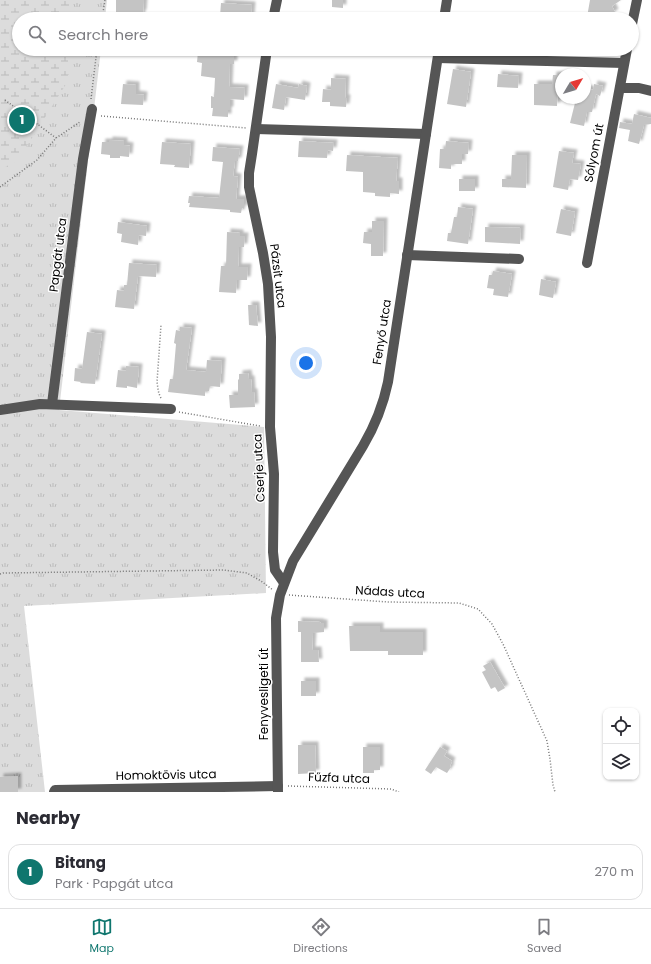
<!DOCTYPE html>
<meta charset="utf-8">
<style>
body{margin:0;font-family:Poppins,sans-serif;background:#f2f2f3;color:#2b2b33}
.controls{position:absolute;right:12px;bottom:12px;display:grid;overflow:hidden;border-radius:8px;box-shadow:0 1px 3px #0004}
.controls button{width:36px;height:36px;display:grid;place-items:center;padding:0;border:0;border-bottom:1px solid #e1e1e2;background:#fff;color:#2b2b33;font:20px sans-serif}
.compass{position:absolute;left:555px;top:68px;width:36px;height:36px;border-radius:50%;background:#fff;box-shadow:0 1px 3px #0004;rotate:52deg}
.you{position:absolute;left:306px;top:363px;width:14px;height:14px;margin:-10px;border:3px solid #fff;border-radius:50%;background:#1a73e8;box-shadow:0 0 0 6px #1a73e833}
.badge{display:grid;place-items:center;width:26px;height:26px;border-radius:50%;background:#0f766e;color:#fff;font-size:13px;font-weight:700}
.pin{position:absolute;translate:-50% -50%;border:2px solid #fff;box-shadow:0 1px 4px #0006}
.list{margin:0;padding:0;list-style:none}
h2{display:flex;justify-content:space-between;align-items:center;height:52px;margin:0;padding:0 16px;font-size:17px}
h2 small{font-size:13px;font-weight:400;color:#7c7c81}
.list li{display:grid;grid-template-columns:26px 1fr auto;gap:12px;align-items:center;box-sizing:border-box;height:56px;margin:0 8px 8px;padding:0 8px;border:1px solid #e1e1e2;border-radius:12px}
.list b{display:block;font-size:15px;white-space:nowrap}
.list p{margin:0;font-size:13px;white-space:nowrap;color:#7c7c81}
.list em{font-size:13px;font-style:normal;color:#7c7c81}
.icon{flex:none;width:22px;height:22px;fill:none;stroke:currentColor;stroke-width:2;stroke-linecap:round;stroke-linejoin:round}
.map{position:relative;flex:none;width:651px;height:792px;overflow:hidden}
.search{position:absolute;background:#fff;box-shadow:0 1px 3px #0004;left:12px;right:12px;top:12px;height:44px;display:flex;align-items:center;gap:10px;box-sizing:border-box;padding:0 14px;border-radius:22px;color:#7c7c81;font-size:15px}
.sheet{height:116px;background:#fff}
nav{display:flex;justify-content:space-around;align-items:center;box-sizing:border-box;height:56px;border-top:1px solid #e1e1e2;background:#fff;font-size:11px;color:#7c7c81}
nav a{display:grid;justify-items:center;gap:2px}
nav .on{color:#0f766e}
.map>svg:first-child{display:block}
.grass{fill:url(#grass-tufts)}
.wetland{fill:url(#wetland-marsh)}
.building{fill:#c4c4c4;filter:url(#shadow)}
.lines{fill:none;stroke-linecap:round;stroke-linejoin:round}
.path{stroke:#777;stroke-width:1.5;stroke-dasharray:1 2;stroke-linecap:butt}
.minor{stroke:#555;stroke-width:10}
.labels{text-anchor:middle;stroke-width:3;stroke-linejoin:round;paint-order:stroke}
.street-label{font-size:12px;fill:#000;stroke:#fff}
</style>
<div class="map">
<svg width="651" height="792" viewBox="0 0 651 792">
<defs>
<pattern id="grass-tufts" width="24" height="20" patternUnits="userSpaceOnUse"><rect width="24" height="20" fill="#dcdcdc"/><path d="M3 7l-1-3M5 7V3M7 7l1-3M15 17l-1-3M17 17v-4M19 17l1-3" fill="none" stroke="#bbb"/></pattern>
<pattern id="wetland-marsh" width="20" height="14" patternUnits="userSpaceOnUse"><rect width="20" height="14" fill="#dcdcdc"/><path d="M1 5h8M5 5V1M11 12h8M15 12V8" fill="none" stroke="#bbb"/></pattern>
<filter id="shadow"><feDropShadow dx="3.5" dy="-3.5" stdDeviation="1" flood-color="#0004"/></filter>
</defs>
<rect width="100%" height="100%" fill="#fff"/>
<!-- grass -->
<path class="grass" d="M 0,0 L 107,0 L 105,19 L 19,19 L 19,49 L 101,49 L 59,410 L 264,427 L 266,593 L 24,606 L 45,792 L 0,792 Z"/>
<!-- wetland -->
<path class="wetland" d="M 0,0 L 72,0 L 67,13 L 68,19 L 19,19 L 19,49 L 68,49 L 68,81 L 18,160 L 0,170 Z"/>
<!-- building -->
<g class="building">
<path d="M 116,0 L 144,0 L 143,13 L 142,13 L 141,19 L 127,19 L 127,14 L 116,14 Z"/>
<path d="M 332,0 L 343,0 L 343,8 L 332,7 Z"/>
<path d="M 590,0 L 621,0 L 612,6 L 615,12 L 610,16 L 612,19 L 590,19 L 587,17 Z"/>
<path d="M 221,3 L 252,5 L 251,18 L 241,17 L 241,19 L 232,19 L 232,16 L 220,16 Z"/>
<path d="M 198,52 L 234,55 L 234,64 L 230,64 L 229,87 L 245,88 L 244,100 L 230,99 L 230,110 L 228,110 L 228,117 L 212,116 L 213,108 L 211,108 L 211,96 L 214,97 L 215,78 L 201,76 L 202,63 L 197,62 Z"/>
<path d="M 453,69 L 471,72 L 466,107 L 447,104 Z"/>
<path d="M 498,74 L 519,76 L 518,88 L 497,87 Z"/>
<path d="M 553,75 L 561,75 L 561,84 L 558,84 L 557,106 L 534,105 L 534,84 L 552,84 Z"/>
<path d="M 331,78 L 346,79 L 345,98 L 347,98 L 346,107 L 330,106 L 330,102 L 322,102 L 323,89 L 331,90 Z"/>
<path d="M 123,84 L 136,85 L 136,94 L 144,95 L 143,105 L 121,104 Z"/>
<path d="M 276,84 L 298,88 L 299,84 L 307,86 L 305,100 L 286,97 L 284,110 L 272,108 Z"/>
<path d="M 594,84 L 603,86 L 600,96 L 596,94 L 592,112 L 587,112 L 584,126 L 570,123 L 575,103 L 577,104 L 579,98 L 585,98 L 585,88 L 593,90 Z"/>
<path d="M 634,114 L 651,118 L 651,124 L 644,125 L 639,144 L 628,141 L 630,130 L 619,128 L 620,122 L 632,124 Z"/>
<path d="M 109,140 L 124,141 L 124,145 L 130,146 L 129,157 L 120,156 L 120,158 L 110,158 L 110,155 L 101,154 L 102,142 L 109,142 Z"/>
<path d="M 299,141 L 334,143 L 333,151 L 328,150 L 327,158 L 298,157 Z"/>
<path d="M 446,141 L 469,143 L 468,154 L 462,154 L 462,164 L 451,164 L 451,169 L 439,168 L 440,149 L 445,149 Z"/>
<path d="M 162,142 L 191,144 L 189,168 L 174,167 L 175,165 L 160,164 Z"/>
<path d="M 213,147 L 240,149 L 238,161 L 235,161 L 233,176 L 238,177 L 236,199 L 244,199 L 244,209 L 242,208 L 241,213 L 230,212 L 230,210 L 189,207 L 190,203 L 188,203 L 189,196 L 219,198 L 223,162 L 212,161 Z"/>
<path d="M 559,151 L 574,153 L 572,163 L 581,164 L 578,180 L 570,179 L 568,190 L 553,187 Z"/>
<path d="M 347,155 L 398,158 L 396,181 L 399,181 L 399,194 L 390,193 L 390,197 L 375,196 L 375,193 L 363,192 L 363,172 L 346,171 Z"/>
<path d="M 512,155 L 527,155 L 526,188 L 502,187 L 502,179 L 511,179 Z"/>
<rect x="459" y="179" width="16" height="12"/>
<path d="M 458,207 L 473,209 L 468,244 L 447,241 L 448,233 L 451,233 L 454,217 L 457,217 Z"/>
<path d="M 561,209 L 575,212 L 571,236 L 556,233 Z"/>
<path d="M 372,221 L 384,221 L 383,256 L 371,256 L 371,244 L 363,243 L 364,232 L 372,232 Z"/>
<path d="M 118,222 L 147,226 L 146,236 L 139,235 L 138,245 L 121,242 L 122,234 L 117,233 Z"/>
<path d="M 485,227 L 521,228 L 520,244 L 485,242 Z"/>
<path d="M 227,232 L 240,233 L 240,236 L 245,236 L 244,247 L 239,247 L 238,267 L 248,267 L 247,280 L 237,280 L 236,293 L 219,292 L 221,266 L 226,266 Z"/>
<path d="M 129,263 L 157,265 L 156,277 L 138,276 L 134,309 L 115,307 L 117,290 L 124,291 L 124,285 L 127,285 Z"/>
<path d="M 493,271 L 512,274 L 508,297 L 493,295 L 494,289 L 487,288 L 489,275 L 492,275 Z"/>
<path d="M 541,279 L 556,282 L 553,298 L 539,295 Z"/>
<path d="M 248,305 L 256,305 L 258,326 L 249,325 Z"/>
<path d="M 180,327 L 192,328 L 186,370 L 206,372 L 207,360 L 222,361 L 220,387 L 210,386 L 209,391 L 205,391 L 205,396 L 168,392 L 170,379 L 173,379 L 176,344 L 174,343 L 176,330 L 180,331 Z"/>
<path d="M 87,332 L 102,334 L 95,384 L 80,383 L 81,382 L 74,381 L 75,368 L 82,369 Z"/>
<path d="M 126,366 L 139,367 L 137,388 L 127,386 L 127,388 L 116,387 L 118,370 L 126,371 Z"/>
<path d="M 248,373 L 249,379 L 251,379 L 252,392 L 254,392 L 255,407 L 230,408 L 229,395 L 238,395 L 238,380 L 239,379 L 239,374 Z"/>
<path d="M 298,621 L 320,622 L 321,623 L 324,623 L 324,632 L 313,633 L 312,650 L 318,650 L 319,662 L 301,662 L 301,632 L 298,632 Z"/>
<path d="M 349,626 L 380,626 L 380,632 L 423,632 L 423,655 L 388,655 L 388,651 L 350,651 Z"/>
<path d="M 490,662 L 505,688 L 498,692 L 495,687 L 491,689 L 482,672 L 486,670 L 483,666 Z"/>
<rect x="301" y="681" width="15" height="15"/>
<path d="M 298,745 L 315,745 L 316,773 L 298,774 Z"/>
<path d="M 363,747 L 380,747 L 380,770 L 374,770 L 374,773 L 363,773 Z"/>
<path d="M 440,747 L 447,751 L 444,756 L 452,761 L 450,766 L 451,767 L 447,773 L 436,767 L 431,774 L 425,770 Z"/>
<path d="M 18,776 L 18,792 L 0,792 L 0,777 Z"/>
</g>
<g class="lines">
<!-- path -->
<g class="path">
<path d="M 102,19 L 105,0"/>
<path d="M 91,99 L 97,49"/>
<path d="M 5,100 L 56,138"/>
<path d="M 101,116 L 247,128"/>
<path d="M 0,187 L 37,160 L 56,138 L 80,122"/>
<path d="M 161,398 C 158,393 158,388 157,382 L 161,325"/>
<path d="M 179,412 L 260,426"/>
<path d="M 0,574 L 3,573 L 223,570 L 247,573 L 261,581 L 273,590"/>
<path d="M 289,595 L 388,602 L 459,603 L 478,609 L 492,624 L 503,644 L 547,741 L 550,759 L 553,785 L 555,792"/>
<path d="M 288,786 L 391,789 L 399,792"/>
</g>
<!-- minor -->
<g class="minor">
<path d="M 273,19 L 277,0"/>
<path d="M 444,19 L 447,0"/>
<path d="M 632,24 L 637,0"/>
<path d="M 267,49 L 252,154 L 249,173 L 249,187 L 263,253 L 268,284 L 271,337 L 270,427 L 274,474 L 273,552 L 275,570 L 284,583"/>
<path d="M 438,58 L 624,63"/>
<path d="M 620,88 L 639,88 L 651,91"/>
<path d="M 256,129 L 426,134"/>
<path d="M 407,255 L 519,259"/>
<path d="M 587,263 L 627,49"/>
<path d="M 52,404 L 83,159 L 92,109"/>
<path d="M 0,410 L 40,404 L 171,409"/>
<path d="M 54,792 L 55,790 L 278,786"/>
<path d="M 278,792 L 276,618 L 280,595 L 293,561 L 363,446 C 376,424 383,406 388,382 L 439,49"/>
</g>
</g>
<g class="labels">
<!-- street labels -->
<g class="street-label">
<text transform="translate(594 153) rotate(-79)" y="4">Sólyom út</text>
<text transform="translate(58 255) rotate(-83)" y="4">Papgát utca</text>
<text transform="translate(278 276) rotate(83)" y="4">Pázsit utca</text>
<text transform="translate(382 332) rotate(-81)" y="4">Fenyő utca</text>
<text transform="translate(259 468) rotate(-93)" y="4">Cserje utca</text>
<text transform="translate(390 592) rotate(3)" y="4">Nádas utca</text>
<text transform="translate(264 694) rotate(-90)" y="4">Fenyvesligeti út</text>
<text transform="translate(166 775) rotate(-1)" y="4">Homoktövis utca</text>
<text transform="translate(339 778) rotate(2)" y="4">Fűzfa utca</text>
</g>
</g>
</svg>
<div class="controls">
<button><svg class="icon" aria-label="locate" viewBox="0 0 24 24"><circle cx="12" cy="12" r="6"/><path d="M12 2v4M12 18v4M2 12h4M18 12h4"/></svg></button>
<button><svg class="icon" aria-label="layers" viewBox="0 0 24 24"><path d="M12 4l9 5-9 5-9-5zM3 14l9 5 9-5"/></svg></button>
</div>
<svg class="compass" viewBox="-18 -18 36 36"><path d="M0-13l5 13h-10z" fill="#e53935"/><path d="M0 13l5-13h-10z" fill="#7c7c81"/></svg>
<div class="you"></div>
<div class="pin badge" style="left:22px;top:120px">1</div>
<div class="search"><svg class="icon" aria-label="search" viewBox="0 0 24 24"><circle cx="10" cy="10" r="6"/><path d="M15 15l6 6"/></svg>Search here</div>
</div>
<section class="sheet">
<h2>Nearby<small></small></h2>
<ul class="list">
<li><span class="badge">1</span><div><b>Bitang</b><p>Park · Papgát utca</p></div><em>270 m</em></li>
</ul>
</section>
<nav>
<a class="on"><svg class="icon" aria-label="map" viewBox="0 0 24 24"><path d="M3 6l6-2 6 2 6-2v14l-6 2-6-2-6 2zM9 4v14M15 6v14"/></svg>Map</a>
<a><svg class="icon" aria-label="directions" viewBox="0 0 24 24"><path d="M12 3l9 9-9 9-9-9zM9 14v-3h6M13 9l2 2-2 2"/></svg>Directions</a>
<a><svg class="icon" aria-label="saved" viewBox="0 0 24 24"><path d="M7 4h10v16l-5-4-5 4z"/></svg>Saved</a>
</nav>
